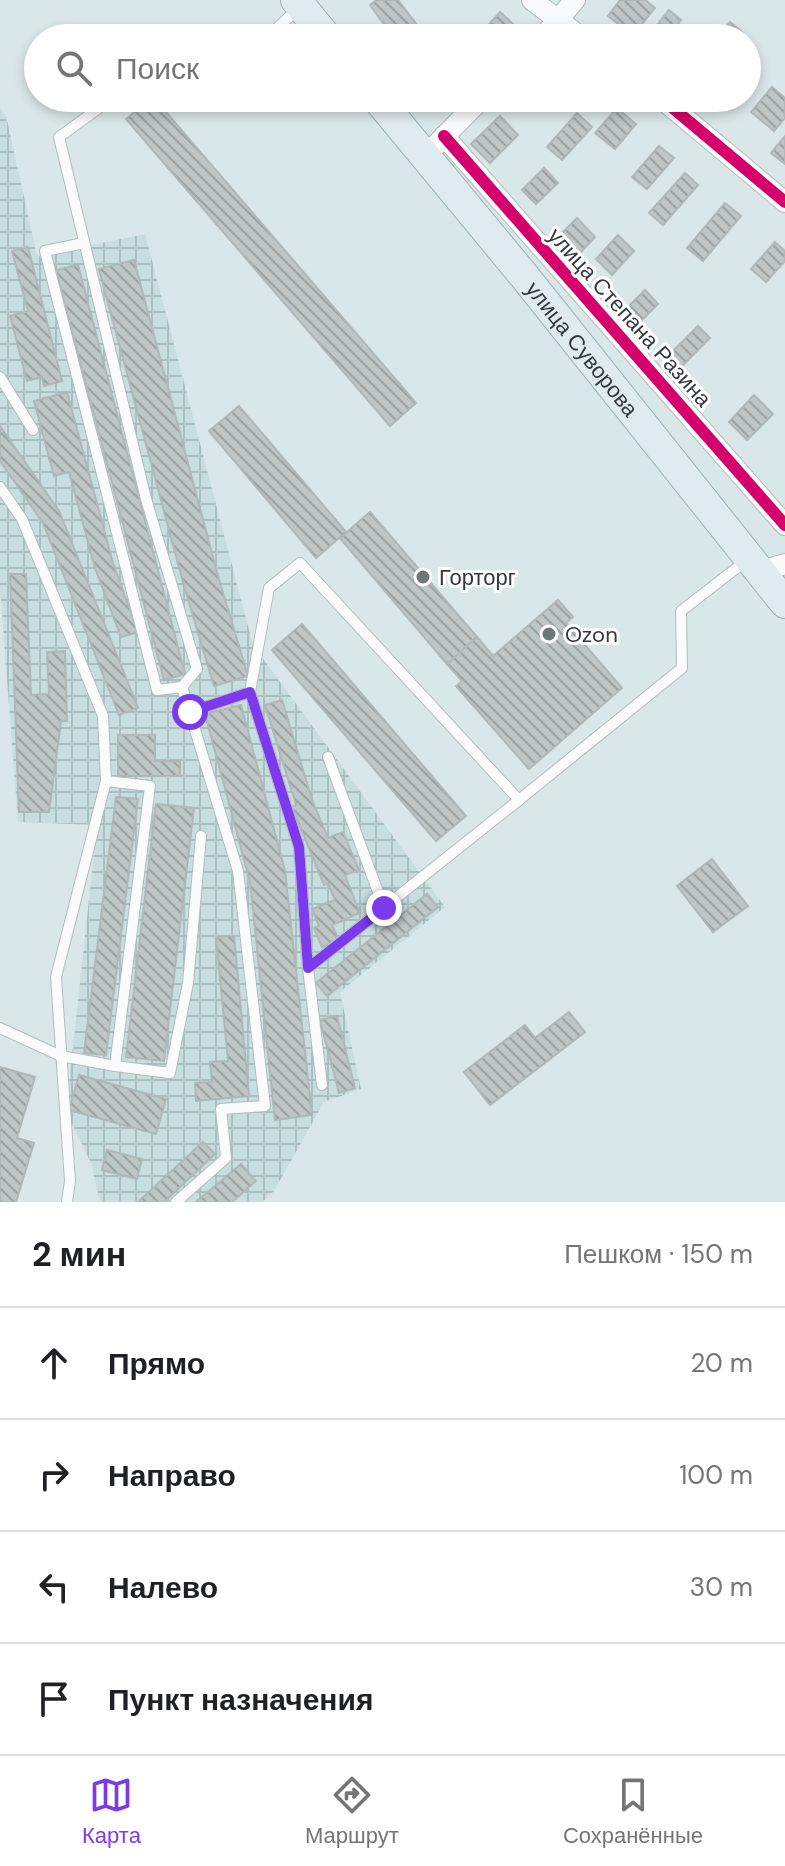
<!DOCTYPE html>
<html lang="ru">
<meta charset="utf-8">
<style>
body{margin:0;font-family:"DM Sans",sans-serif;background:#f2f2f2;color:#202124}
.stop{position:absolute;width:24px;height:24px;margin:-18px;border:6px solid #7c3aed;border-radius:50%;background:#fff}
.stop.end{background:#7c3aed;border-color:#fff;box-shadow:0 2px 8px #0008}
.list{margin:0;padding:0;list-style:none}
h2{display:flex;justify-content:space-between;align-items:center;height:104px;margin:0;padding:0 32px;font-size:34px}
h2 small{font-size:26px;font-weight:400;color:#757577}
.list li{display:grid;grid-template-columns:52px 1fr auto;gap:24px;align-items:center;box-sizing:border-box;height:112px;padding:0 32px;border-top:2px solid #e0e0e0}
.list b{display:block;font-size:30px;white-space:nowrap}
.list em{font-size:26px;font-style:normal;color:#757577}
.icon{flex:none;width:44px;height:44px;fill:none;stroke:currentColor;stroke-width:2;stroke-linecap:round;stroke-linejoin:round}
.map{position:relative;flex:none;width:785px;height:1202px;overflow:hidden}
.search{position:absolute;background:#fff;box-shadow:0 4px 12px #0003;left:24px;right:24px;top:24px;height:88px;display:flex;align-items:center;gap:20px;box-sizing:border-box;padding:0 28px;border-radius:44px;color:#757577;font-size:30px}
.sheet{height:552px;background:#fff}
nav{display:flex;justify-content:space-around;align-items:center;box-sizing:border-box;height:112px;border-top:2px solid #e0e0e0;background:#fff;font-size:22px;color:#757577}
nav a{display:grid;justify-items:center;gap:4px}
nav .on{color:#7c3aed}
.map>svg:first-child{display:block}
.industrial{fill:url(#industrial-grid)}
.building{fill:url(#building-back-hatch);stroke:#afb8b6;stroke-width:2}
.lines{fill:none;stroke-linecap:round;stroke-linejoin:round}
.service-casing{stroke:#b2bcbd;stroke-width:12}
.minor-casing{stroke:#b2bcbd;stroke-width:22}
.primary-casing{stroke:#9ab1b8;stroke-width:32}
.service{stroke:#f9fbfc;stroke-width:10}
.minor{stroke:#f9fbfc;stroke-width:20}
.primary{stroke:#e0ebef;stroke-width:30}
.cycleway-casing{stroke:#fff;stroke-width:17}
.cycleway{stroke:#d6006c;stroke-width:12}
.route{stroke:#7c3aed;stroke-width:10}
.poi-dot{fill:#6c7778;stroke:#fff;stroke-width:3}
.labels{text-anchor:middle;stroke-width:6;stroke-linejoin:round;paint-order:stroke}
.street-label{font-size:22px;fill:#313a3b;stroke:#fff}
.poi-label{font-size:22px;fill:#313a3b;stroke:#fff;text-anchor:start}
</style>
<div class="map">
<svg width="785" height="1202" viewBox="0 0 785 1202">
<defs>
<pattern id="industrial-grid" width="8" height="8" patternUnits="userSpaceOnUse" patternTransform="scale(2)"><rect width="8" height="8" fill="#c7dedf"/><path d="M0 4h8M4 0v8" fill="none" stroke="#abbfc0"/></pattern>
<pattern id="building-back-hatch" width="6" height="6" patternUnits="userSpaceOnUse" patternTransform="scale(2)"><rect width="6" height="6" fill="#bdc7c5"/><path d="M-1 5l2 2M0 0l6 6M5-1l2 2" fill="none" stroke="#9aa3a1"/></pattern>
</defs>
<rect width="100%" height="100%" fill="#dae7e8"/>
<!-- industrial -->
<path class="industrial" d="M 0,108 L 6,116 L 37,256 L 145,234 L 253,645 L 445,907 L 340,992 L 361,1089 L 324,1102 L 274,1191 L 262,1202 L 100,1202 L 91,1163 L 66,1111 L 97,825 L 18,822 L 0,589 Z"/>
<!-- building -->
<g class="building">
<path d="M 377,0 L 398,0 L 423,33 L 416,38 L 394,38 L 370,5 Z"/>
<path d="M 620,0 L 645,0 L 655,8 L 633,35 L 608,16 Z"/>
<path d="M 669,10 L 681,20 L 667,38 L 647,38 Z"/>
<path d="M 500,12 L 513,24 L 501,38 L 477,38 Z"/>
<path d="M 730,22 L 743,33 L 739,38 L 717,38 Z"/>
<path d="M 772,87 L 785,98 L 785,118 L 774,131 L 751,112 Z"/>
<path d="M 151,98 L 154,98 L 416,403 L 390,426 L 126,119 Z"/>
<path d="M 617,108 L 636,124 L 615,149 L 595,133 Z"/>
<path d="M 577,113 L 592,127 L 562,160 L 547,147 Z"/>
<path d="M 500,116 L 518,135 L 490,163 L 471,144 Z"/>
<path d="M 785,136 L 785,164 L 771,153 Z"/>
<path d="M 659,146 L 674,158 L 647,189 L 632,177 Z"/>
<path d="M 544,168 L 558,183 L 536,204 L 522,190 Z"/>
<path d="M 685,173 L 698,185 L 663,225 L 649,213 Z"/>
<path d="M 725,203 L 741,216 L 703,261 L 687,248 Z"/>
<path d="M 577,218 L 595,237 L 579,254 L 560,235 Z"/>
<path d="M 618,235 L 634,251 L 612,275 L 596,259 Z"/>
<path d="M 775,242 L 785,251 L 785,261 L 766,282 L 751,269 Z"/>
<path d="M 28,247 L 62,381 L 44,386 L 42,377 L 27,381 L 10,316 L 28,311 L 12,251 Z"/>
<path d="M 134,260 L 218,576 L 248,676 L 214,686 L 184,586 L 99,269 Z"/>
<path d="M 78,265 L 185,674 L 164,680 L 56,270 Z"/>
<path d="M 645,290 L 658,304 L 640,322 L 626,309 Z"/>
<path d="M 698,326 L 710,338 L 681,367 L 669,355 Z"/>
<path d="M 67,392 L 113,563 L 138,632 L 121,637 L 95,568 L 69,472 L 54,476 L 34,401 Z"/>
<path d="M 754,395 L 773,414 L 747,440 L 729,422 Z"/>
<path d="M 239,406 L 346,532 L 316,558 L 209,431 Z"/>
<path d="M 0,426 L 59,511 L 138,708 L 119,715 L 43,523 L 0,461 Z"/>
<path d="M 370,512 L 477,637 L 447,664 L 340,538 Z"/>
<path d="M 10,574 L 26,574 L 31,695 L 49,694 L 47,652 L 65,651 L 67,721 L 61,721 L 49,812 L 19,812 Z"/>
<path d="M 558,600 L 573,617 L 566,623 L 622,688 L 529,769 L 456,686 L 462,681 L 447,664 L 477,637 L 493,656 Z"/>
<path d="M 302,624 L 466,816 L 436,841 L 272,650 Z"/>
<path d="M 282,700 L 312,800 L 328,838 L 343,832 L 359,870 L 345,875 L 360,913 L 332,925 L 339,941 L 322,947 L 314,928 L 319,926 L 312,909 L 335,900 L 328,883 L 324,885 L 292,807 L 296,805 L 265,705 Z"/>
<path d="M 241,705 L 285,871 L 312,1115 L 275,1120 L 250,882 L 205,714 Z"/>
<path d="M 118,735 L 155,735 L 155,761 L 180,761 L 180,776 L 118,776 Z"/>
<path d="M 116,797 L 138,799 L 106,1055 L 84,1053 Z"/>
<path d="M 156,804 L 194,808 L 164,1061 L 126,1057 Z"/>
<path d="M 712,859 L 748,906 L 713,932 L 677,886 Z"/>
<path d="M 427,894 L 438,907 L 327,996 L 316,983 Z"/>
<path d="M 234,936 L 249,1096 L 196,1101 L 195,1083 L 212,1082 L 210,1062 L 228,1061 L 216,937 Z"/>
<path d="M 569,1012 L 585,1032 L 490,1105 L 464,1072 L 525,1025 L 535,1038 Z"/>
<path d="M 337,1016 L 355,1088 L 339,1093 L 320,1020 Z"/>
<path d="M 0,1067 L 35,1077 L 17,1138 L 34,1143 L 16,1202 L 0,1202 Z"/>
<path d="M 79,1075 L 166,1099 L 156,1134 L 69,1110 Z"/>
<path d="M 203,1142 L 215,1154 L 164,1202 L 138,1202 Z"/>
<path d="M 107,1150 L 142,1159 L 137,1179 L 102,1170 Z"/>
<path d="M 241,1164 L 256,1181 L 232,1202 L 196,1202 Z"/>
</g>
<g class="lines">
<!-- service casing -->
<g class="service-casing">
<g id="service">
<path d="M 228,38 L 275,30 L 300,7"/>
<path d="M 113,98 L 59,137 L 146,499 L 197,669 L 182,687 L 238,871 L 265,1106 L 221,1109 L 226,1158 L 176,1202"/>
<path d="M 84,243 L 45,251 L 157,690 L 182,687"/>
<path d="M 0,377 L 33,430"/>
<path d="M 0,487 L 22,519 L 103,716 L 106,781 L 56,977 L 70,1181 L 67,1202"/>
<path d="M 250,692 L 269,588 L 300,563 L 519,800 L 308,968"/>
<path d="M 190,712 L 250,692 L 299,847 L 308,968 L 322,1085"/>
<path d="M 328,757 L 384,908"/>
<path d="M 106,781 L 150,786 L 115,1066 L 170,1073 L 188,983 L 201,836"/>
<path d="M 519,800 L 682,668 L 681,611 L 747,560"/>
<path d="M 0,1028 L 61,1056 L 115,1066"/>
</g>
</g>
<!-- minor casing -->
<g class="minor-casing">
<g id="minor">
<path d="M 532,0 L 582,38"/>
<path d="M 542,38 L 575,0"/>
<path d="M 661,98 L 785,202"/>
<path d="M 444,136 L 785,525"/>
<path d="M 436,145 L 482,98"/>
<path d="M 761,571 L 785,564"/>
</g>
</g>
<!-- primary casing -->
<g class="primary-casing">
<g id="primary">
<path d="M 296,0 L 327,38"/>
<path id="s1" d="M 377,98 L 525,277 L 785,603"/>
</g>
</g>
<!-- service -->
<use href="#service" class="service"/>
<!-- minor -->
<use href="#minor" class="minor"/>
<!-- primary -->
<use href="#primary" class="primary"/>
<!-- cycleway casing -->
<g class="cycleway-casing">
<g id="cycleway">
<path d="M 661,98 L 785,202"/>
<path d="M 444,136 L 785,525"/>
</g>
</g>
<!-- cycleway -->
<use href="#cycleway" class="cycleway"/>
</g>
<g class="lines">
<!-- route -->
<path class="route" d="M 190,712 L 250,692 L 299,847 L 308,968 L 384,908"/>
</g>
<!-- markers -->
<g class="poi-dot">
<circle cx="423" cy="577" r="8"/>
<circle cx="549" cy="634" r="8"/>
</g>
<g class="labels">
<!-- street labels -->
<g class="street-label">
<text transform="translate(630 317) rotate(48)" y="8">улица Степана Разина</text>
<text dy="8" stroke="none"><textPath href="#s1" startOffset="324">улица Суворова</textPath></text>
</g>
<!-- poi labels -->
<g class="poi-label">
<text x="439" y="585">Горторг</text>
<text x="565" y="642">Ozon</text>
</g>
</g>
</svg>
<div class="stop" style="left:190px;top:712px"></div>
<div class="stop end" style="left:384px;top:908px"></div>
<div class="search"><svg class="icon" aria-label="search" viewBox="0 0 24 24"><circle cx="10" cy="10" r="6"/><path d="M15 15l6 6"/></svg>Поиск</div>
</div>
<section class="sheet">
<h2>2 мин<small>Пешком · 150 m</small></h2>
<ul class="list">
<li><svg class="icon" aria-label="ahead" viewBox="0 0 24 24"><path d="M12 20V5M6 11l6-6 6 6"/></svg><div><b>Прямо</b></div><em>20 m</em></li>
<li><svg class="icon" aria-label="right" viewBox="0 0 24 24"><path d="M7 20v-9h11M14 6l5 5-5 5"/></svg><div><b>Направо</b></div><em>100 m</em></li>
<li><svg class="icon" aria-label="left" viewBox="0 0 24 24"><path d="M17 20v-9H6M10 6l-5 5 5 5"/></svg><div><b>Налево</b></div><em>30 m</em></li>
<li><svg class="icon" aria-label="arrive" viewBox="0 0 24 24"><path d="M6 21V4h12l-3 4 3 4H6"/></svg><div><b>Пункт назначения</b></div></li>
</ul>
</section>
<nav>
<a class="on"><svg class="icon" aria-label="map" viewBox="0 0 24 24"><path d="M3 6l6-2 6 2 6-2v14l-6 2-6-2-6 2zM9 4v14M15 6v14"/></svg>Карта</a>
<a><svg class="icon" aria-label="directions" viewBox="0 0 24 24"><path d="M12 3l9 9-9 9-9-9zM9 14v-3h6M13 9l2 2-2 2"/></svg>Маршрут</a>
<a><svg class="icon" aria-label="saved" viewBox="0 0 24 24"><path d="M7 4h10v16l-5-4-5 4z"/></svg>Сохранённые</a>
</nav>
